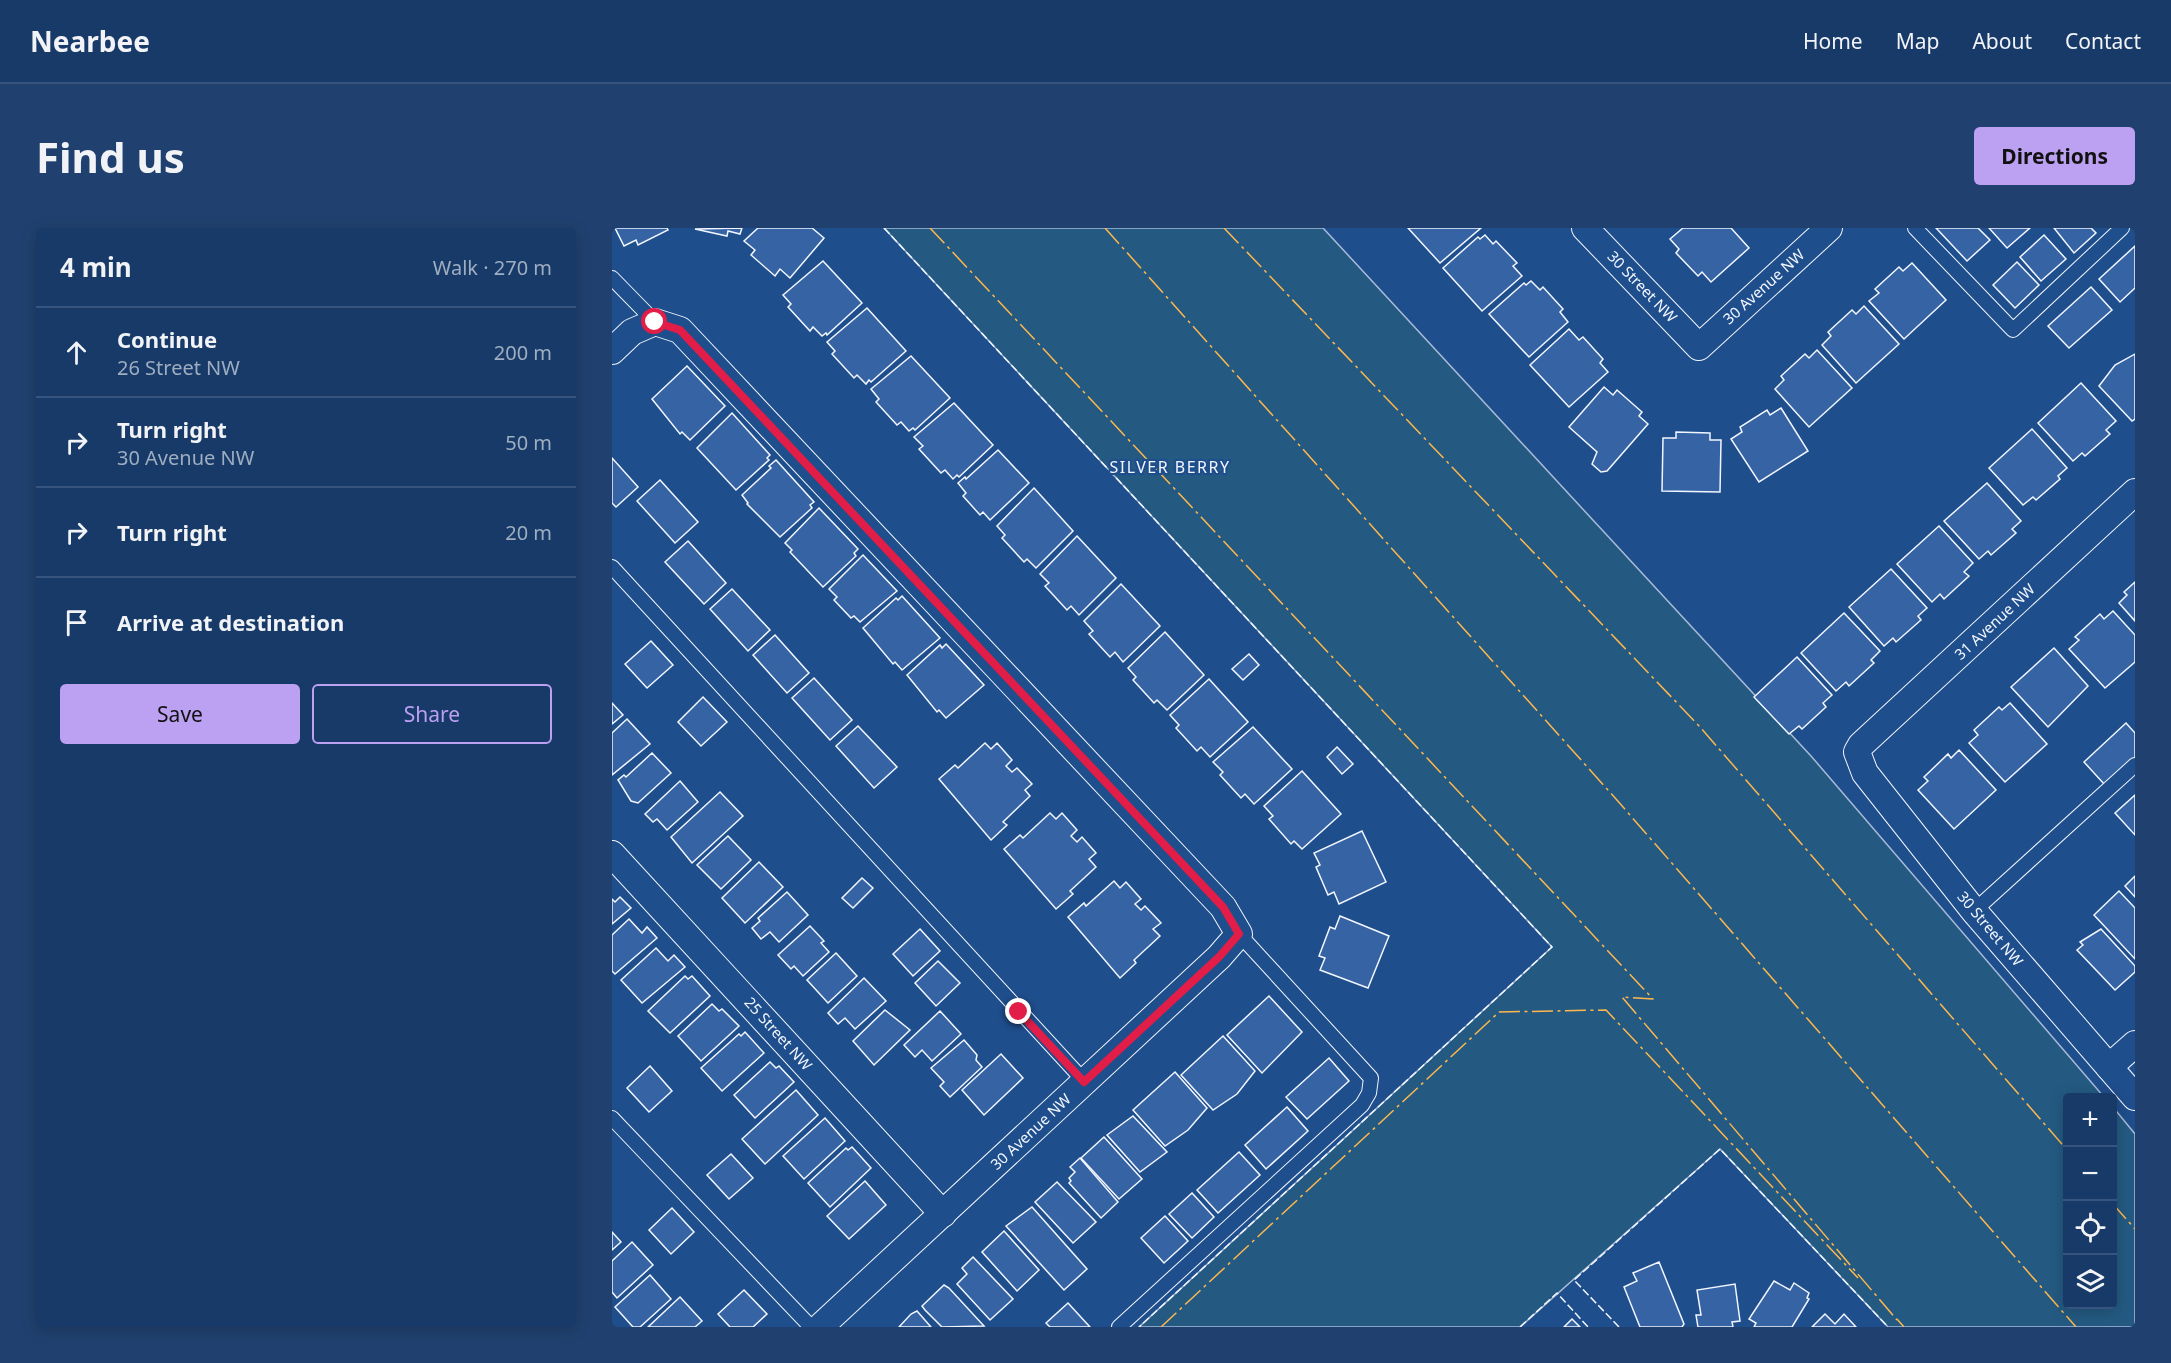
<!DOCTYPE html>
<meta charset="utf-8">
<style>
body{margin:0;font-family:"Noto Sans",sans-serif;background:#20416f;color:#f1f3f6}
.controls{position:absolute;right:18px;bottom:18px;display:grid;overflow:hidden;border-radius:6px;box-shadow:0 3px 15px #0003}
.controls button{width:54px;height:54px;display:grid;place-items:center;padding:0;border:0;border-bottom:2px solid #36547d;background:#173a69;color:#f1f3f6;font:30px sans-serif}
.stop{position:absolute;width:18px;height:18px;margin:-14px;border:4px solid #e11d48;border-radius:50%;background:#fff}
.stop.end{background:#e11d48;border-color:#fff;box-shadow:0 2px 6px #0008}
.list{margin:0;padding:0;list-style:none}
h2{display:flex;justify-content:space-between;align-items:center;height:78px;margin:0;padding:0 24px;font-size:26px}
h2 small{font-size:20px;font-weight:400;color:#9eadc0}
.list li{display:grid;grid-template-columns:39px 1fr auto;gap:18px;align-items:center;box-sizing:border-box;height:90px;padding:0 24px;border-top:2px solid #36547d}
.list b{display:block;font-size:22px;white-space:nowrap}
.list p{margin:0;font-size:20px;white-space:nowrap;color:#9eadc0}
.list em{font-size:20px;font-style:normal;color:#9eadc0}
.actions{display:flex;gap:12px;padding:18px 24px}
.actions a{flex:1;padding:14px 0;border:2px solid #bca0f2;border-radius:6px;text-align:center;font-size:21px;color:#bca0f2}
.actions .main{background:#bca0f2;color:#111}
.icon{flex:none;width:33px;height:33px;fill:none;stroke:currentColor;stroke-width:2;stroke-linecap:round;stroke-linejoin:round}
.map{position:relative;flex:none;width:1523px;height:1099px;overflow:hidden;border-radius:6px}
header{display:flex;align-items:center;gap:36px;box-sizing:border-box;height:84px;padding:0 30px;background:#173a69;border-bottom:2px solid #36547d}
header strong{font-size:28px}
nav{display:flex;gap:33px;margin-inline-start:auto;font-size:21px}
.intro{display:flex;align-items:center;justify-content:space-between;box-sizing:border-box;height:144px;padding:0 36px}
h1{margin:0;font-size:42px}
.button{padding:15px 27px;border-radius:6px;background:#bca0f2;color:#111;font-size:21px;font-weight:700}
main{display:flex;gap:36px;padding:0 36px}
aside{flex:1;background:#173a69;border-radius:6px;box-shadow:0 3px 15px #0003}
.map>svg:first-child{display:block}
.green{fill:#245a82;stroke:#a8bbd7;stroke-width:1.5}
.building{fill:#3563a3;stroke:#f2f6ff;stroke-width:1.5}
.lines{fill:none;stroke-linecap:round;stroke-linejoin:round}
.lane-casing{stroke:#f2f6ff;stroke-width:16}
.street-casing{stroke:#f2f6ff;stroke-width:28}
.lane{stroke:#1f4e8c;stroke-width:14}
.street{stroke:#1f4e8c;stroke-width:26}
.fence{stroke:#f2f6ff;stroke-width:1.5;stroke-dasharray:8 3;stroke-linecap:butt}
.power{stroke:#ffb74d;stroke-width:1.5;stroke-dasharray:21 4.5 3 4.5;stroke-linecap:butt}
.route{stroke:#e11d48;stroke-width:8}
.labels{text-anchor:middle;stroke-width:4.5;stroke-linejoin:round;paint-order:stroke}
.street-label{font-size:15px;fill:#f2f6ff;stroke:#1f4e8c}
.neighbourhood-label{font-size:16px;letter-spacing:1.5px;fill:#f2f6ff;stroke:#1f4e8c}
</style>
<header>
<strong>Nearbee</strong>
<nav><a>Home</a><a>Map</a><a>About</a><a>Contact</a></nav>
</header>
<div class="intro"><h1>Find us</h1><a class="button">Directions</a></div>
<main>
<aside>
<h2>4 min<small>Walk · 270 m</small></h2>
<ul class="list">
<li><svg class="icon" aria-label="ahead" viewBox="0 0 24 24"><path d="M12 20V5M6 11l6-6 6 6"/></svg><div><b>Continue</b><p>26 Street NW</p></div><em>200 m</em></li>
<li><svg class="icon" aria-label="right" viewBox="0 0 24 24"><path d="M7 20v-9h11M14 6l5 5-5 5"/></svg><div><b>Turn right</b><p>30 Avenue NW</p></div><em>50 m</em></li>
<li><svg class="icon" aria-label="right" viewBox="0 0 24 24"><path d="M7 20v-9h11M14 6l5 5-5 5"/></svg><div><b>Turn right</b></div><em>20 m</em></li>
<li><svg class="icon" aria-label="arrive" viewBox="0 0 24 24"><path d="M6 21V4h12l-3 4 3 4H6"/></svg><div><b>Arrive at destination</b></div></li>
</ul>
<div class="actions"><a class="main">Save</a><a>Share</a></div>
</aside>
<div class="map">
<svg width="1523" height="1099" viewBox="0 0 1523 1099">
<rect width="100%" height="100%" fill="#1f4e8c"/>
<!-- green -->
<path class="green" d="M 272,0 L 711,0 L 1199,528 L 1492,869 L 1456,870 L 1456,1076 L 1500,1076 L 1501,879 L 1523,906 L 1523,1099 L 1276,1099 L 1108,921 L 908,1099 L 527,1099 L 940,719 Z"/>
<!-- building -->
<g class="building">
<path d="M 3,0 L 55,0 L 56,2 L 26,17 L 24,12 L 12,18 Z"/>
<path d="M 130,0 L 128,6 L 116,3 L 115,8 L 83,1 Z"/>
<path d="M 146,0 L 200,0 L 212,10 L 178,50 L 168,41 L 163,48 L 139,27 L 143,22 L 132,13 Z"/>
<path d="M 796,0 L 869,0 L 828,35 Z"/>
<path d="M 1071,0 L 1119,0 L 1137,20 L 1099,54 L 1090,44 L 1086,48 L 1064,25 L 1067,21 L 1058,11 Z"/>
<path d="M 1324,0 L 1366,0 L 1378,12 L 1355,33 Z"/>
<path d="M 1377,0 L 1418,0 L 1395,20 Z"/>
<path d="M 1442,0 L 1479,0 L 1484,5 L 1462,25 Z"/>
<path d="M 873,7 L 881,16 L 884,13 L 905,35 L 901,38 L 910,48 L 870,83 L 831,40 L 866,9 L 868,11 Z"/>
<path d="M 1432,7 L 1454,31 L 1429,53 L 1408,29 Z"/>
<path d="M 1523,18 L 1523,60 L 1508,74 L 1487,51 Z"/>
<path d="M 211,33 L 250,75 L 215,107 L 214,105 L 210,108 L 201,99 L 198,103 L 176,79 L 179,76 L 171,67 Z"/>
<path d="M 1405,34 L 1427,57 L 1403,80 L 1381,57 Z"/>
<path d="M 1300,35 L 1334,72 L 1292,111 L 1257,73 L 1267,65 L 1263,61 L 1287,39 L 1291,43 Z"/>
<path d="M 919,53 L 928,62 L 931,59 L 951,81 L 948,84 L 956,94 L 917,129 L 877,86 L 912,55 L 914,57 Z"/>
<path d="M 1479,59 L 1500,82 L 1457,120 L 1436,98 Z"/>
<path d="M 1252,78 L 1287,116 L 1244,155 L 1210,117 L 1219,108 L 1216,104 L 1240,82 L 1244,86 Z"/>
<path d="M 255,80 L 294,123 L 259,154 L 257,152 L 254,156 L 245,147 L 242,150 L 220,126 L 223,123 L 215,114 Z"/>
<path d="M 957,101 L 967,112 L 971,109 L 991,131 L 988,135 L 996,144 L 957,179 L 918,137 Z"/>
<path d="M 1205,122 L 1240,160 L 1197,199 L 1163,161 L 1172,152 L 1169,148 L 1193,126 L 1197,130 Z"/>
<path d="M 1523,126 L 1523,191 L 1520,193 L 1487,158 L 1503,137 Z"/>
<path d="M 299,128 L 338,170 L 303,202 L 301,200 L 297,203 L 289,194 L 285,197 L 264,174 L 267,171 L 259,161 Z"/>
<path d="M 75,138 L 113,178 L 78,212 L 70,204 L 68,206 L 40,171 Z"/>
<path d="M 1469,155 L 1504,193 L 1494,202 L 1498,206 L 1473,228 L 1470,225 L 1461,233 L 1426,195 Z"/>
<path d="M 992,159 L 1001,167 L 1005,162 L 1030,184 L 1027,188 L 1036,196 L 995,243 L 989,244 L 980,236 L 985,224 L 957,199 Z"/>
<path d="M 342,175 L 381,217 L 347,249 L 345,247 L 341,251 L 333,242 L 329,245 L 307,221 L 311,218 L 302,209 Z"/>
<path d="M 1169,180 L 1196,223 L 1147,254 L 1119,211 L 1130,204 L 1128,199 L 1155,182 L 1158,187 Z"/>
<path d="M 120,185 L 158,227 L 155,230 L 157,232 L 124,262 L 85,220 Z"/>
<path d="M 1420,201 L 1455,240 L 1446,248 L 1448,251 L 1424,272 L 1421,269 L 1411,277 L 1377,240 Z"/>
<path d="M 1064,204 L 1098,205 L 1098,212 L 1109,212 L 1108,264 L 1050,263 L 1051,210 L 1064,210 Z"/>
<path d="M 386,222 L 417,255 L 378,292 L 371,284 L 368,287 L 351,268 L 354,265 L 346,255 L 353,249 L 354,251 Z"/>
<path d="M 0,230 L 26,259 L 4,279 L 0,275 Z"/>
<path d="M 164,232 L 202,274 L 198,277 L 200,280 L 168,309 L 135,276 L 136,275 L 130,267 L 159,240 L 157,238 Z"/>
<path d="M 48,252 L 86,294 L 63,315 L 25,273 Z"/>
<path d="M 1375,255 L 1409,293 L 1400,301 L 1404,305 L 1379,327 L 1376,323 L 1367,331 L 1332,293 Z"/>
<path d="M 422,260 L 461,303 L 424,340 L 415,331 L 412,334 L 390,310 L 393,307 L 385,298 Z"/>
<path d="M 207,280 L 246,321 L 242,325 L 244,328 L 211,359 L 178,324 L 180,322 L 173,315 Z"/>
<path d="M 1327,298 L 1361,335 L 1352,344 L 1357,348 L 1332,371 L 1328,366 L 1320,374 L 1285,336 Z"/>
<path d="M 465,308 L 504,350 L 467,387 L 459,378 L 455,382 L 433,358 L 437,355 L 428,346 Z"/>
<path d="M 76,313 L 114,355 L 92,376 L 53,334 Z"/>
<path d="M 251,327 L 285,363 L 248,394 L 242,388 L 239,390 L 222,372 L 225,369 L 217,361 Z"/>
<path d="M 1279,341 L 1315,380 L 1306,388 L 1309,392 L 1284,414 L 1281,410 L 1272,418 L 1237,379 Z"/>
<path d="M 1523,354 L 1523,393 L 1507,375 L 1515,367 L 1512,364 Z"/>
<path d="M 509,356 L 548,398 L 511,434 L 503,424 L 498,429 L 477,406 L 481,403 L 472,393 Z"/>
<path d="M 120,361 L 158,402 L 136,423 L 98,381 Z"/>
<path d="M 290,368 L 328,410 L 290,442 L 283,434 L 281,436 L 251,400 L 284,370 L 286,372 Z"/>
<path d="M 1501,383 L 1523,407 L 1523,434 L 1493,460 L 1457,421 L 1467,412 L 1463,409 L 1488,386 L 1492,391 Z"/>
<path d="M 1232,385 L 1268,423 L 1259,432 L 1262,435 L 1237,458 L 1234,454 L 1224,463 L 1189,425 Z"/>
<path d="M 553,404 L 592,447 L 555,482 L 545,472 L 542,475 L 521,452 L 524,449 L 516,440 Z"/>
<path d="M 163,407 L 197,445 L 175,465 L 141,427 Z"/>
<path d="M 39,413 L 61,437 L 35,460 L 13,436 Z"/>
<path d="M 334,416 L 372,457 L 334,490 L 327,482 L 325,484 L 295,447 L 328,417 L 330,420 Z"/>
<path d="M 1442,420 L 1476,458 L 1436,499 L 1399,459 Z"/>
<path d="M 637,426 L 647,437 L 631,452 L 620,441 Z"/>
<path d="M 1185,429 L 1220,467 L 1211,475 L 1214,479 L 1190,501 L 1187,498 L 1177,506 L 1142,469 Z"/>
<path d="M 202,450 L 240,492 L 218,512 L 180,470 Z"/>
<path d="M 597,451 L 636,494 L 598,529 L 589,519 L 585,523 L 564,500 L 567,497 L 558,487 Z"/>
<path d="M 91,469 L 115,494 L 89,518 L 66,494 Z"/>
<path d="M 0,475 L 11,487 L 0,496 Z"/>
<path d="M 1398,475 L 1435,516 L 1393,554 L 1357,515 L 1366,507 L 1362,502 L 1387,479 L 1390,482 Z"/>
<path d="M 15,491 L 38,516 L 0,547 L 0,505 Z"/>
<path d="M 1514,495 L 1523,505 L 1523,530 L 1493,557 L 1472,534 Z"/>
<path d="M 246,498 L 285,539 L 262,560 L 224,518 Z"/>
<path d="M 641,499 L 680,541 L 642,576 L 633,566 L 629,570 L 608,547 L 611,544 L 601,534 Z"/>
<path d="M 373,515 L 379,521 L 385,515 L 400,532 L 394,538 L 400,544 L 405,540 L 420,556 L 413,562 L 418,568 L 391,594 L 395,597 L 379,612 L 327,551 L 343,537 L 346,540 Z"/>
<path d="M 725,519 L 741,536 L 730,546 L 715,529 Z"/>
<path d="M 1347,522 L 1384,562 L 1342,601 L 1306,562 L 1316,553 L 1312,549 L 1336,526 L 1339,530 Z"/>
<path d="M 40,525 L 59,545 L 26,575 L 19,573 L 6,552 L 12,547 L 14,549 Z"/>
<path d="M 690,543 L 729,586 L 690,621 L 682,613 L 679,616 L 657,591 L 661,588 L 652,578 Z"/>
<path d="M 68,553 L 86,574 L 55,602 L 45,591 L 41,594 L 33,586 Z"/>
<path d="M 108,564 L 131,588 L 80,635 L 59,609 Z"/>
<path d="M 1523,567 L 1523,607 L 1503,585 Z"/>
<path d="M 438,585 L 444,591 L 450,585 L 465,602 L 459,608 L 465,614 L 470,609 L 484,625 L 477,631 L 484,639 L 458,663 L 461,666 L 444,681 L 392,621 L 408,607 L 411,610 Z"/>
<path d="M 750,603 L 774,654 L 727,676 L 722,664 L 716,667 L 704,639 L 708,637 L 702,625 Z"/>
<path d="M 116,608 L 139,632 L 109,661 L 85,637 Z"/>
<path d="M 147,634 L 171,659 L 133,695 L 110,670 Z"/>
<path d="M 1523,648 L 1523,669 L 1513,658 Z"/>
<path d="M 250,650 L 261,660 L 241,680 L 230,670 Z"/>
<path d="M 502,653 L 508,660 L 514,654 L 529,671 L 523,676 L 529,682 L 533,678 L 549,695 L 541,701 L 548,708 L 522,732 L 524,735 L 508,750 L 456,689 L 472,675 L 474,678 Z"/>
<path d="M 1507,663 L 1523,680 L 1523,731 L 1482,687 Z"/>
<path d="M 175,664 L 196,687 L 167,714 L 158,704 L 149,711 L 140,700 L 148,693 L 146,690 Z"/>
<path d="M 8,669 L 19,680 L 0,696 L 0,671 L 3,674 Z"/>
<path d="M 728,688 L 777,708 L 756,760 L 708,742 L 713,730 L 707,728 L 718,699 L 723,701 Z"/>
<path d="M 17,691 L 30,705 L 35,699 L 45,710 L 3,746 L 0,743 L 0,707 Z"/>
<path d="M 198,698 L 212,713 L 209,715 L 217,724 L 191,748 L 182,738 L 179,741 L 166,727 Z"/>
<path d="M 308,701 L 328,723 L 301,748 L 281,726 Z"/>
<path d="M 1489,701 L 1523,738 L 1523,744 L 1503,762 L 1465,722 L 1471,717 L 1468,714 Z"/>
<path d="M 44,720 L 56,733 L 62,727 L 73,739 L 30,775 L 9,752 Z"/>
<path d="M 224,725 L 245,748 L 216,775 L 195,752 Z"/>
<path d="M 326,733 L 348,755 L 324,778 L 303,755 Z"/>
<path d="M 73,748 L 76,751 L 80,748 L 98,768 L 58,805 L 36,783 Z"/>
<path d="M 252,750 L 274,773 L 243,801 L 233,790 L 226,796 L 216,785 Z"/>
<path d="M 657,768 L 690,804 L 650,845 L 615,807 Z"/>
<path d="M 100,776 L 107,783 L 110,781 L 127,798 L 89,833 L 66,808 Z"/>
<path d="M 273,782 L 298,802 L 262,837 L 241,813 Z"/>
<path d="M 328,783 L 349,806 L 320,833 L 310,822 L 303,829 L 292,817 Z"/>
<path d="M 133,804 L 152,825 L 110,863 L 89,840 L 127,806 L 129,808 Z"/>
<path d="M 611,808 L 643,843 L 625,866 L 601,882 L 569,847 Z"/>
<path d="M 352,812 L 365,827 L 364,832 L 370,839 L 338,869 L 328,858 L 332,854 L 319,840 Z"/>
<path d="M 389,826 L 411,850 L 372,887 L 350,862 Z"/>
<path d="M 717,830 L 737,853 L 695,891 L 674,869 Z"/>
<path d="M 158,834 L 164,840 L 167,838 L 182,854 L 143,890 L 122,867 Z"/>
<path d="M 38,838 L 60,863 L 37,884 L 15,860 Z"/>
<path d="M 563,844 L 595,880 L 576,902 L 553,918 L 521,882 Z"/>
<path d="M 184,862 L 206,887 L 153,936 L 130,911 Z"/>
<path d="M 675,879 L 696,903 L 654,941 L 633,917 Z"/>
<path d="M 521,888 L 555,924 L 528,944 L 495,907 Z"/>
<path d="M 213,890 L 233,913 L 192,951 L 171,928 Z"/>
<path d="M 492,909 L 530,951 L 507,971 L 469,930 Z"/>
<path d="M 240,919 L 259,940 L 218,979 L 196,955 L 234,920 L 236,922 Z"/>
<path d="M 627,924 L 648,947 L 606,985 L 585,962 Z"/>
<path d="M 119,926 L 141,950 L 117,971 L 95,947 Z"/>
<path d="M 468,930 L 506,974 L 489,990 L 457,955 L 459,953 L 457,950 L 463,944 L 458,939 Z"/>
<path d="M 253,953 L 274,977 L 237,1011 L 215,988 Z"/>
<path d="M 445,954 L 484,994 L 461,1015 L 423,974 Z"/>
<path d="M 580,965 L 602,989 L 580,1010 L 557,986 Z"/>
<path d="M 420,979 L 475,1041 L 452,1062 L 394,998 Z"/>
<path d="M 60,980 L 82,1004 L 59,1026 L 37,1002 Z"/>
<path d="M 553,988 L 576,1013 L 552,1035 L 529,1010 Z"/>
<path d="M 392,1003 L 427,1042 L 405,1063 L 370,1024 Z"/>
<path d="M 0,1004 L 9,1014 L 0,1022 Z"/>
<path d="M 20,1014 L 41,1037 L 5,1070 L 0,1064 L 0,1033 Z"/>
<path d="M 361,1029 L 401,1071 L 378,1092 L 345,1056 L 355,1046 L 350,1040 Z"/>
<path d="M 1047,1034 L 1072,1096 L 1070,1099 L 1028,1099 L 1012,1059 L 1025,1053 L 1021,1045 Z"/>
<path d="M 38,1047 L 59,1071 L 28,1099 L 21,1099 L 3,1079 Z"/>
<path d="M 1162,1053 L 1178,1062 L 1182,1055 L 1197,1065 L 1195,1070 L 1197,1071 L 1180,1099 L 1142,1099 L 1144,1095 L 1137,1091 Z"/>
<path d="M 1123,1056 L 1128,1093 L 1120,1094 L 1121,1099 L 1086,1099 L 1084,1087 L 1089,1087 L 1085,1062 Z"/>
<path d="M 332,1057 L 337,1060 L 372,1098 L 330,1099 L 313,1082 L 310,1078 Z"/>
<path d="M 132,1062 L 155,1086 L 141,1099 L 118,1099 L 106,1086 Z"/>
<path d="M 68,1069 L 90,1093 L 83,1099 L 36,1099 Z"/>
<path d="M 456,1075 L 478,1099 L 438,1099 L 434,1095 Z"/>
<path d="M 305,1083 L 319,1099 L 287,1099 L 299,1086 Z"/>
<path d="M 1213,1086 L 1223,1096 L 1232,1086 L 1244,1099 L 1200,1099 Z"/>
<path d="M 960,1091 L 968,1099 L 952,1099 Z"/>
</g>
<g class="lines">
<!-- lane casing -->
<g class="lane-casing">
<g id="lane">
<path d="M 1303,0 L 1401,102 L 1510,0"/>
<path d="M 0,50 L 43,94"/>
<path d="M 0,339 L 473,854"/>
<path d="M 1362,683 L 1523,537"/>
<path d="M 0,890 L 199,1099"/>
<path d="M 507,1099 L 750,877 L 757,865 L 759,850 L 627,706"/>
</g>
</g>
<!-- street casing -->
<g class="street-casing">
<g id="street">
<path d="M 973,0 L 1087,119 L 1217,0"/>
<path d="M 0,123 L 20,104 L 43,94 L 68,102 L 611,679 L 627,706 L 607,729 L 208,1099"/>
<path d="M 1523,264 L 1249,517 L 1245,524 L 1253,545 L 1362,683 L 1523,869"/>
<path d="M 0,626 L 331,986"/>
<path d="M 1497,839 L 1523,816"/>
</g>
</g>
<!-- lane -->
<use href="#lane" class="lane"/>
<!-- street -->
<use href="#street" class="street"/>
<!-- fence -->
<g class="fence">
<path d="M 272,0 L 940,719 L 527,1099"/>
<path d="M 908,1099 L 945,1065 L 976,1099"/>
<path d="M 1007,1099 L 962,1052 L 1108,921 L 1276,1099"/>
</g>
<!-- power -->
<g class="power">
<path d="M 318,0 L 1041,771 L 1010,769 L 1285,1092"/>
<path d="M 493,0 L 1004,571 L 1464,1099"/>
<path d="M 612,0 L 1088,499 L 1456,923"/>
<path d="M 1500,975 L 1523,1001"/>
<path d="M 1285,1091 L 1292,1099"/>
<path d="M 549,1099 L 887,784 L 994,782 L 1246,1050"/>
</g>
</g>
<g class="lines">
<!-- route -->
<path class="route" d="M 43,94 L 68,102 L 611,679 L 627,706 L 607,729 L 472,854 L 407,784"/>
</g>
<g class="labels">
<!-- street labels -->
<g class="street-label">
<text transform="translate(1030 59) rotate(46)" y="5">30 Street NW</text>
<text transform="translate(1152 59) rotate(-42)" y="5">30 Avenue NW</text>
<text transform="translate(1383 394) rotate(-43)" y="5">31 Avenue NW</text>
<text transform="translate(1378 701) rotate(50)" y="5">30 Street NW</text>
<text transform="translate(166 806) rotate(48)" y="5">25 Street NW</text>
<text transform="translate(419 904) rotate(-43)" y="5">30 Avenue NW</text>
</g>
<!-- neighbourhood labels -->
<g class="neighbourhood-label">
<text x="558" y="245">SILVER BERRY</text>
</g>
</g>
</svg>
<div class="controls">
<button>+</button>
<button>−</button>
<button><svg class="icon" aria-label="locate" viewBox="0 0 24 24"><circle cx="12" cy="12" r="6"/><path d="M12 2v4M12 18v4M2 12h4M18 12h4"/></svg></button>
<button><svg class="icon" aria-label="layers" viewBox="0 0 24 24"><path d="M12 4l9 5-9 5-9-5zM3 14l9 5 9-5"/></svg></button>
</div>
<div class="stop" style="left:43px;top:94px"></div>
<div class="stop end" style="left:407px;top:784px"></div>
</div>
</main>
